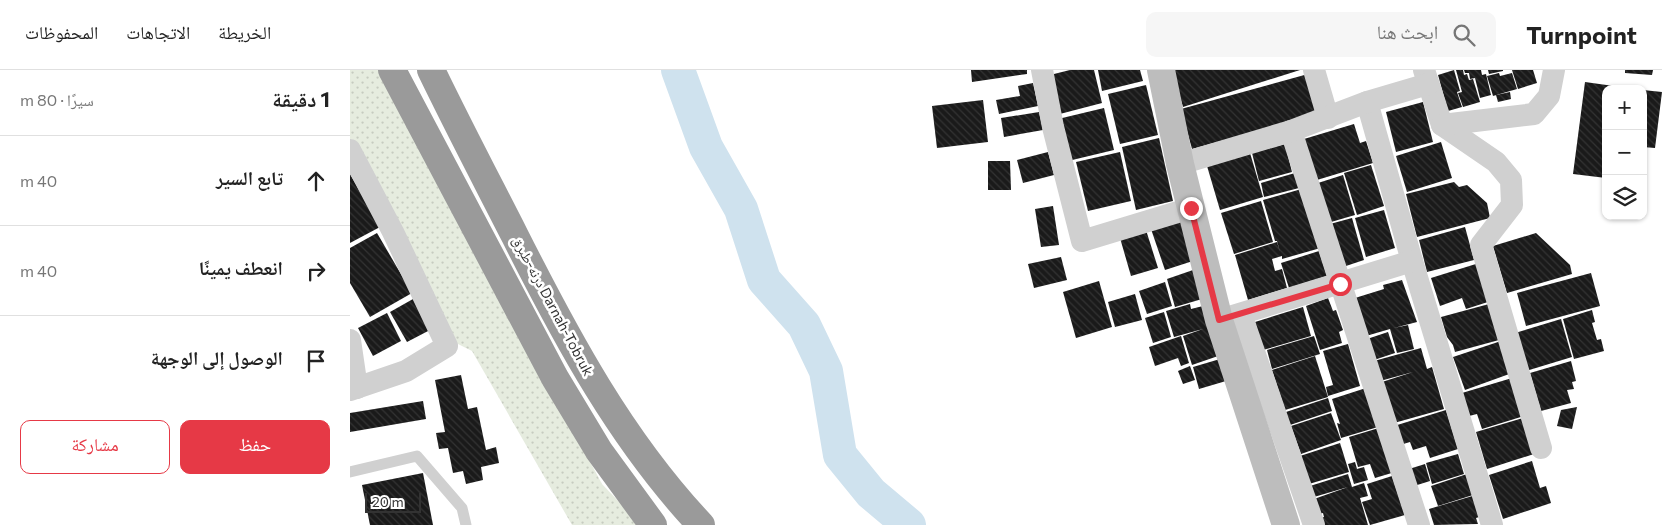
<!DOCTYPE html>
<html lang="ar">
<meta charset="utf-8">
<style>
body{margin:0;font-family:Commissioner,"Noto Naskh Arabic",sans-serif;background:#f6f6f6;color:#222;direction:rtl}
.controls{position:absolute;right:15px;top:15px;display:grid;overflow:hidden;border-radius:10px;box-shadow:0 1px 4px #0004}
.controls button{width:45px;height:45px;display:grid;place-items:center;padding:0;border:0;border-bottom:1px solid #e0e0e0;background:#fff;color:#222;font:25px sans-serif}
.scale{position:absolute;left:15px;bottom:12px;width:56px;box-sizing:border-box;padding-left:5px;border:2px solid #333;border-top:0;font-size:14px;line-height:18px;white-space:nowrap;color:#333;-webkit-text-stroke:4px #fff;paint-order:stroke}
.stop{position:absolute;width:15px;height:15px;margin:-11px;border:4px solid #e63946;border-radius:50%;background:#fff}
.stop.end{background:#e63946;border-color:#fff;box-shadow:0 1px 5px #0008}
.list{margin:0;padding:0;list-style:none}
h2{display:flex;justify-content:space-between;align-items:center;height:65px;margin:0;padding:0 20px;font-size:21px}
h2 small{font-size:16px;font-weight:400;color:#767676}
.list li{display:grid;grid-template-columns:32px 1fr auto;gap:15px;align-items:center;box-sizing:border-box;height:90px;padding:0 20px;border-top:1px solid #e0e0e0}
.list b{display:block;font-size:19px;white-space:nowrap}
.list em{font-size:16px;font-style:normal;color:#767676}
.actions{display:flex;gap:10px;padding:15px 20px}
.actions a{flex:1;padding:11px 0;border:1px solid #e63946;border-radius:10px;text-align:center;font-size:18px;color:#e63946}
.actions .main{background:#e63946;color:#fff}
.icon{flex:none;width:28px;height:28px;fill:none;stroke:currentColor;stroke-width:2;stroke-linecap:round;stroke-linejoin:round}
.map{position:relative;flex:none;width:1312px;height:455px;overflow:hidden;direction:ltr}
header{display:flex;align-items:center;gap:30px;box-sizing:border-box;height:70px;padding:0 25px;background:#fff;border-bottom:1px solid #e0e0e0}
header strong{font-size:24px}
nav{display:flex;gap:28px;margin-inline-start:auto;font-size:18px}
.search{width:350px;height:45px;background:#f6f6f6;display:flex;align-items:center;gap:12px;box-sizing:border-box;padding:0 18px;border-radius:10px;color:#767676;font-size:19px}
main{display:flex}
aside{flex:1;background:#fff}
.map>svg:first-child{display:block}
.grass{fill:url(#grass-dots)}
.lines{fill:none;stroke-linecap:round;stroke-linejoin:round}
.river{stroke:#cfe2ee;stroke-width:34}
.building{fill:url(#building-back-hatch)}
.lane{stroke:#d0d0d0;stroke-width:11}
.street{stroke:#d0d0d0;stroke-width:22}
.secondary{stroke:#bdbdbd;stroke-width:28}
.highway{stroke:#9a9a9a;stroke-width:28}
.route{stroke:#e63946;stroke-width:6}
.labels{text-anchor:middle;stroke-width:5;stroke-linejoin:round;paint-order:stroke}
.street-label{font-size:14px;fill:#333;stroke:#fff}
</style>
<header>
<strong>Turnpoint</strong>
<div class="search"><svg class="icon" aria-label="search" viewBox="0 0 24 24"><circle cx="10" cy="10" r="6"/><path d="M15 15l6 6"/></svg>ابحث هنا</div>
<nav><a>الخريطة</a><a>الاتجاهات</a><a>المحفوظات</a></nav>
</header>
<main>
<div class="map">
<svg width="1312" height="455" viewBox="0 0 1312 455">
<defs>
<pattern id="grass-dots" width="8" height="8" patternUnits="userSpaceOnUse" patternTransform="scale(1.25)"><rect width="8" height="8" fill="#e6ecdf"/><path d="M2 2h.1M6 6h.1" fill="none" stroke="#c6cbc0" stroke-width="1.8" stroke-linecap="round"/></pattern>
<pattern id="building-back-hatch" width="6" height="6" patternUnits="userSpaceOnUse" patternTransform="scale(1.25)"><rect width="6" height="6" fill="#1a1a1a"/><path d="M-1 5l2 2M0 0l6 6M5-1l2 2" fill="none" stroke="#333"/></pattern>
</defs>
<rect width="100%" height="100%" fill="#fff"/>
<!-- grass -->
<path class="grass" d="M 0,0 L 29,0 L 252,414 L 291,455 L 222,455 L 122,281 L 88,264 L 0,96 Z"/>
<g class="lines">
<!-- river -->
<path class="river" d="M 328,0 L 356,77 L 391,139 L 414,210 L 454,255 L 476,301 L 490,385 L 521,423 L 559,455"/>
</g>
<!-- building -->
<g class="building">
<path d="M 621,0 L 677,0 L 677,4 L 622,12 Z"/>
<path d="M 720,0 L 744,0 L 752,33 L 706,45 L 696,6 Z"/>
<path d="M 748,0 L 790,0 L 793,11 L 752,21 Z"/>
<path d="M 822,0 L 950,0 L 833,37 Z"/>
<path d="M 1104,0 L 1110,21 L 1107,22 L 1112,37 L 1098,41 L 1088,5 Z"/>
<path d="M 1106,0 L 1113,0 L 1114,5 L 1117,4 L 1119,10 L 1123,9 L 1130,32 L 1113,37 L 1108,23 L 1112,22 Z"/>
<path d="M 1114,0 L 1131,0 L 1132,5 L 1136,4 L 1141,25 L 1130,28 L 1125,8 L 1120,9 L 1119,3 L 1115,3 Z"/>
<path d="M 1138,0 L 1153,0 L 1153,1 L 1139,4 Z"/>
<path d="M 1162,0 L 1183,0 L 1187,13 L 1168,19 Z"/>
<path d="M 1275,0 L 1303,0 L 1302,5 L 1275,3 Z"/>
<path d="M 1149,3 L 1150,6 L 1162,3 L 1167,19 L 1143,26 L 1137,6 Z"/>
<path d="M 958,4 L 969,44 L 842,79 L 831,39 Z"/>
<path d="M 1235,12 L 1278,18 L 1256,19 L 1256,108 L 1223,104 Z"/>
<path d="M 683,13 L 688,36 L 649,44 L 646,30 L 670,26 L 668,16 Z"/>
<path d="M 796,15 L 808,65 L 770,74 L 758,24 Z"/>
<path d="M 1293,20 L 1312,22 L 1305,78 L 1293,77 Z"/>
<path d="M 1160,22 L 1161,29 L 1148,32 L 1146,25 Z"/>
<path d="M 633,30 L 638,72 L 587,78 L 582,36 Z"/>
<path d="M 1073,32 L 1083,72 L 1046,82 L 1036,42 Z"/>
<path d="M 754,38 L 764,80 L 718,91 L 708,49 Z"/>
<path d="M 689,42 L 693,60 L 654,67 L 651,48 Z"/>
<path d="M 1004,54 L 1010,73 L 1016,71 L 1023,93 L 967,110 L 954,69 Z"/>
<path d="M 809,68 L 823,131 L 786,140 L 772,77 Z"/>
<path d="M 1091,72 L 1102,108 L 1057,122 L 1046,86 Z"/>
<path d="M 935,74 L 942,102 L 909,111 L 902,83 Z"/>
<path d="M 698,82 L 704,105 L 673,113 L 667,90 Z"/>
<path d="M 770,82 L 781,131 L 738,141 L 726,92 Z"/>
<path d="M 900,83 L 913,127 L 870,140 L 857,96 Z"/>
<path d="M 638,91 L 660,91 L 661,120 L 638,120 Z"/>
<path d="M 1021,95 L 1034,136 L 1007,145 L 994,103 Z"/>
<path d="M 945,103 L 949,118 L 914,127 L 911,113 Z"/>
<path d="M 0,104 L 30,157 L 0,173 Z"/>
<path d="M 993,105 L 1005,145 L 981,152 L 968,113 Z"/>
<path d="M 1104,112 L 1109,117 L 1117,115 L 1137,133 L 1140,148 L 1067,167 L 1056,124 Z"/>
<path d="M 955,118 L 974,177 L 932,189 L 932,186 L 922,189 L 925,201 L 932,199 L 937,218 L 898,230 L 885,185 L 927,172 L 930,182 L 927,171 L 925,171 L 913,130 Z"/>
<path d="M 911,131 L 923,172 L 884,184 L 871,143 Z"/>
<path d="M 703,136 L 709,175 L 691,177 L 685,139 Z"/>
<path d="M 1034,140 L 1045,178 L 1016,187 L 1005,148 Z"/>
<path d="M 832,148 L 846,190 L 815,200 L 801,159 Z"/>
<path d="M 1002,148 L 1014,190 L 993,197 L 980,154 Z"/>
<path d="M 1115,157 L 1124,190 L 1077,202 L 1069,170 Z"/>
<path d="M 796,160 L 808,198 L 781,206 L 770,168 Z"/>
<path d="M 27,163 L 62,223 L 20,247 L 0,213 L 0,178 Z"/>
<path d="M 1186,163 L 1220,195 L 1222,204 L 1157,223 L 1143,176 Z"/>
<path d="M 969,181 L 977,206 L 939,218 L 931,193 Z"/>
<path d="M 711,187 L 717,210 L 684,218 L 678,194 Z"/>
<path d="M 1129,193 L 1141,231 L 1116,239 L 1112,228 L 1090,236 L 1081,208 Z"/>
<path d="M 843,200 L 852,229 L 825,237 L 817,209 Z"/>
<path d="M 1241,203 L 1250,236 L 1176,256 L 1167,223 Z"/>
<path d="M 1052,210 L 1067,252 L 1044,258 L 1058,255 L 1064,279 L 1047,283 L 1040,259 L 1016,266 L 1005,228 L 1034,219 L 1033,215 Z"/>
<path d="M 749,211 L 762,257 L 726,268 L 713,222 Z"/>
<path d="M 815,212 L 822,236 L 797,244 L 789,221 Z"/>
<path d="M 785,224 L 792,250 L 765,257 L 758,232 Z"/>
<path d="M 978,228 L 983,241 L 986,240 L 993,260 L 989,262 L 992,273 L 970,280 L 956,236 Z"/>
<path d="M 63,229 L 80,260 L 57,272 L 40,242 Z"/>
<path d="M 840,234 L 841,239 L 853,236 L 871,285 L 842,295 L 833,266 L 853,259 L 824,267 L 816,241 Z"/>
<path d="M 1139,234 L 1149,270 L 1105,282 L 1103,275 L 1097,267 L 1091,247 Z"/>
<path d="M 953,237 L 961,266 L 913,280 L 905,252 Z"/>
<path d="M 1242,240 L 1245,252 L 1242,253 L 1247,270 L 1251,269 L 1254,281 L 1224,289 L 1213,249 Z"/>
<path d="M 814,242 L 821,267 L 803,273 L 795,248 Z"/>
<path d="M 37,243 L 51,271 L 23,286 L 8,258 Z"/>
<path d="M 1211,249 L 1222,287 L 1176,301 L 1165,263 Z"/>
<path d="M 1038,262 L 1045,283 L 1024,290 L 1017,269 Z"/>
<path d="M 831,266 L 839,293 L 831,296 L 828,288 L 805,296 L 799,277 Z"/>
<path d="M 964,266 L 970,284 L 922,299 L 917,280 Z"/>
<path d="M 1151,271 L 1162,303 L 1115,320 L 1103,287 Z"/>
<path d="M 998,274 L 1010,316 L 978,326 L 976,317 L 983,315 L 973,281 Z"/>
<path d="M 1071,278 L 1077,299 L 1082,297 L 1094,339 L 1044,353 L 1032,312 L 1063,302 L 1030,311 L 1024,291 Z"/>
<path d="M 965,286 L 978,327 L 935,340 L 922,300 Z"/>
<path d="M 870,289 L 876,311 L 849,319 L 843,297 Z"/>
<path d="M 1221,291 L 1226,311 L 1222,312 L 1224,319 L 1217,320 L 1221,333 L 1191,341 L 1180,303 Z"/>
<path d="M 840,296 L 845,310 L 833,314 L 828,301 Z"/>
<path d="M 111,305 L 118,339 L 127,337 L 136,380 L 146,377 L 149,393 L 131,397 L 133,410 L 116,414 L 113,401 L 103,403 L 98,378 L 89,379 L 86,363 L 95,362 L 85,310 Z"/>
<path d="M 1162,308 L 1174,346 L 1132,359 L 1127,344 L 1119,346 L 1112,323 Z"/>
<path d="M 1016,318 L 1028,357 L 991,368 L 987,353 L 990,354 L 982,329 Z"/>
<path d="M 978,328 L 982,341 L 940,355 L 936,342 Z"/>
<path d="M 73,331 L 76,349 L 0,362 L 0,343 Z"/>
<path d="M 1227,337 L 1222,359 L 1207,356 L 1211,340 Z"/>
<path d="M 1096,340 L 1108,379 L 1080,388 L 1076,376 L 1063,380 L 1060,372 L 1050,375 L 1044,356 Z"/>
<path d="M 981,343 L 991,370 L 951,384 L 941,356 Z"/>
<path d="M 1173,348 L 1184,384 L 1137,399 L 1126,362 Z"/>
<path d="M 1032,357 L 1045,402 L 1025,408 L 1020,394 L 1008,397 L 999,367 Z"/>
<path d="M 990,373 L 999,402 L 959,414 L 950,386 Z"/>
<path d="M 1108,384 L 1114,404 L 1082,414 L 1076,393 Z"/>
<path d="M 1182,391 L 1190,418 L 1196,416 L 1201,433 L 1153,449 L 1139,405 Z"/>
<path d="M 1005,392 L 1007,399 L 1014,397 L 1018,410 L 1004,414 L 998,394 Z"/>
<path d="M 1075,394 L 1080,411 L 1064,416 L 1059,399 Z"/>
<path d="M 73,403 L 83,455 L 20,455 L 12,415 Z"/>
<path d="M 998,404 L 1002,417 L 1014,413 L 1018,426 L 1010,428 L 1018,455 L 973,455 L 971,448 L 974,447 L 973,443 L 969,444 L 964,429 L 998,417 L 964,427 L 960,416 Z"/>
<path d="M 1117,404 L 1123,425 L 1088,436 L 1081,416 Z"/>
<path d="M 1042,406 L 1055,445 L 1020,455 L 1012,432 L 1022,429 L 1017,414 Z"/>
<path d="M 1129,424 L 1135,445 L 1126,448 L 1128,454 L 1084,455 L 1079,439 Z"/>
</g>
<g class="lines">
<!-- lane -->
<path class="lane" d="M 0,402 L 67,386 L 112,438 L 116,455"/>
<!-- street -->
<g class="street">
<path d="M 692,0 L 703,57 L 732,171 L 841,138"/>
<path d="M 964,0 L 978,48"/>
<path d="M 1074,0 L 1092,55 L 1146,92 L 1161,110 L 1162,135 L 1131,175 L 1191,378"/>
<path d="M 1017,32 L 1062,191 L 1142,455"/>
<path d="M 1092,55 L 1184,44 L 1199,26 L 1204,0"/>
<path d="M 941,61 L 1069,455"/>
<path d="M 0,80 L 43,162 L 97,276 L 56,301 L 0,320"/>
<path d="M 830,94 L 941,61 L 1017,32 L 1078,14"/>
<path d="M 891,244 L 964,455"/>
<path d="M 876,248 L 1062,191"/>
<path d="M 0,270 L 7,318"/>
</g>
<!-- secondary -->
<path class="secondary" d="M 811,0 L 830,94 L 869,250 L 936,455"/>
<!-- highway -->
<g class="highway">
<path d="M 42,0 L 205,308 L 249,381 L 303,455"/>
<path d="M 81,0 C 108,56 137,111 165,166 C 217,269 271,370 351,455"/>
</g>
</g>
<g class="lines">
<!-- route -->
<path class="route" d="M 841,138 L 869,250 L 990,214"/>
</g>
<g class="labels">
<!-- street labels -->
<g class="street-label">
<text transform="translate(203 236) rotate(62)" y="5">درنه-طبرق Darnah-Tobruk</text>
</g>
</g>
</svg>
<div class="controls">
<button>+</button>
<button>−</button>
<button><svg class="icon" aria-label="layers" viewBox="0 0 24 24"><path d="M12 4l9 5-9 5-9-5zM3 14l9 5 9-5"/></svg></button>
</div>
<div class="scale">20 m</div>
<div class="stop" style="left:990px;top:214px"></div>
<div class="stop end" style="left:841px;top:138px"></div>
</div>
<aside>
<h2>1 دقيقة<small>سيرًا · 80 m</small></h2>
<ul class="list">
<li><svg class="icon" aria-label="ahead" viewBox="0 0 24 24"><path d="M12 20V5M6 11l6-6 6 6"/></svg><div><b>تابع السير</b></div><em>40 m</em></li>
<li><svg class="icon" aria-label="right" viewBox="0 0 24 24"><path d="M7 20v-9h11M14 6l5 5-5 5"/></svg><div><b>انعطف يمينًا</b></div><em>40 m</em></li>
<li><svg class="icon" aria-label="arrive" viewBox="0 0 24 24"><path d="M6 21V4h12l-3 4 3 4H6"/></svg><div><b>الوصول إلى الوجهة</b></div></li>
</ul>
<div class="actions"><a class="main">حفظ</a><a>مشاركة</a></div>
</aside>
</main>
